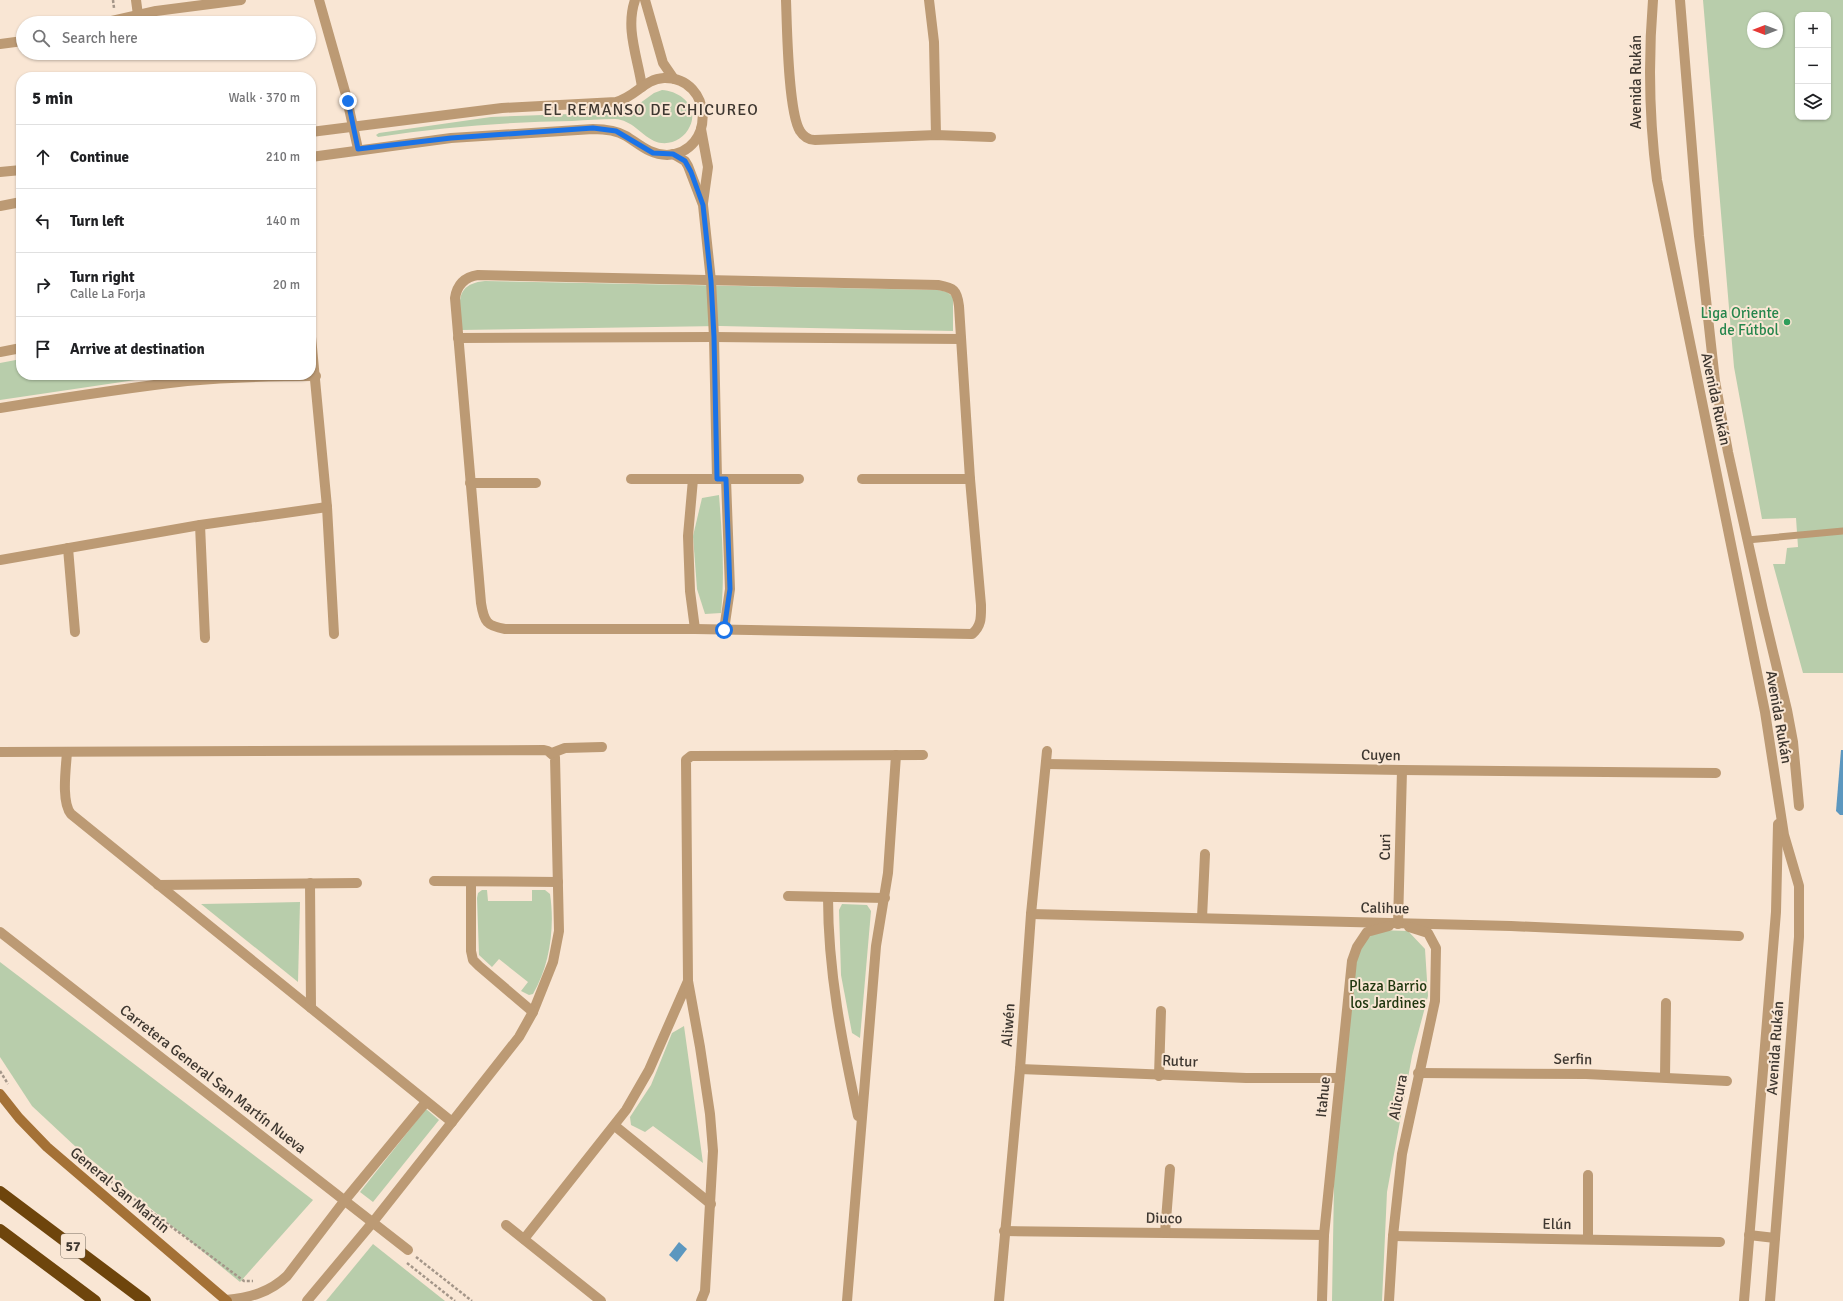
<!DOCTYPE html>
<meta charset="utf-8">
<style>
body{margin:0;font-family:Signika,sans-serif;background:#f2f2f2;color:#202124}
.controls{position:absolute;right:12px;top:12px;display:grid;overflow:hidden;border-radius:8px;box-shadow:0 1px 3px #0004}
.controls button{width:36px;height:36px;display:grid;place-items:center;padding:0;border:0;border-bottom:1px solid #e0e0e0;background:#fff;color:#202124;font:20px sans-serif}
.compass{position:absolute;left:1747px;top:12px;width:36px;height:36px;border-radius:50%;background:#fff;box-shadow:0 1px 3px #0004;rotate:270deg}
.stop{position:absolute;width:12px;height:12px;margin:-9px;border:3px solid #1a73e8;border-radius:50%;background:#fff}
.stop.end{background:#1a73e8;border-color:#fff;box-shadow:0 1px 4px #0008}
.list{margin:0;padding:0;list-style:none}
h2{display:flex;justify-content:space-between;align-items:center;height:52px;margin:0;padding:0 16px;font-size:17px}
h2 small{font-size:13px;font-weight:400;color:#757577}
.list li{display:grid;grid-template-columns:26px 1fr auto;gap:12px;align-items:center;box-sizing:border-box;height:64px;padding:0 16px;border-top:1px solid #e0e0e0}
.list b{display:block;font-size:15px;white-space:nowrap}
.list p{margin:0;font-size:13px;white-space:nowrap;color:#757577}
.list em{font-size:13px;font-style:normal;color:#757577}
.icon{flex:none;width:22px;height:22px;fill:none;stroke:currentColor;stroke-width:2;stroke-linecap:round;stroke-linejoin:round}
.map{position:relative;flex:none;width:1843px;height:1301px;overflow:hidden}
.search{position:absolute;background:#fff;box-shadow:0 1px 3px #0004;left:16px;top:16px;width:300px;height:44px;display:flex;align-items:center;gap:10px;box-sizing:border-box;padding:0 14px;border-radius:22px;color:#757577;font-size:15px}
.panel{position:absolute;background:#fff;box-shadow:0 1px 3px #0004;left:16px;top:72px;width:300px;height:308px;border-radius:16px}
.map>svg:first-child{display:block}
.green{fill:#b8cdab;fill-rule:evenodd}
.water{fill:#5c97bf}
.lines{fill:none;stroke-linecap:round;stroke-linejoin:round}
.path{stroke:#a49689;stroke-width:2.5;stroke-dasharray:3 2;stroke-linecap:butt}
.lane{stroke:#bc9a74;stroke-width:7}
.street{stroke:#bc9a74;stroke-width:10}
.secondary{stroke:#a47136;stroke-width:10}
.highway{stroke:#6e450c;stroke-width:12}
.route{stroke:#1a73e8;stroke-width:5}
.leisure-dot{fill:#2e9e5b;stroke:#f9e6d4;stroke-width:1.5}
.labels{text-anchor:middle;stroke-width:4;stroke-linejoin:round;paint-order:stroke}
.shield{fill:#f9e6d4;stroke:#766c61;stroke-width:1}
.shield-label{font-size:14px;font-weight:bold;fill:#3e3730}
.street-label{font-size:15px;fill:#3e3730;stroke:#f9e6d4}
.leisure-label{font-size:15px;fill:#27864d;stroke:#f9e6d4;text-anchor:end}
.park-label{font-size:15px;fill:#20370f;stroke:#f9e6d4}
.neighbourhood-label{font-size:16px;letter-spacing:1px;fill:#3e3730;stroke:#f9e6d4}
</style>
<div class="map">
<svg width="1843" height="1301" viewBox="0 0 1843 1301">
<rect width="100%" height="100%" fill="#f9e6d4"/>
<!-- green -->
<g class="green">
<path d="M 1703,0 L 1843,0 L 1843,673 L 1803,673 L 1773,564 L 1785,564 L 1787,548 L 1798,547 L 1796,518 L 1762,519 L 1734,367 ZM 1798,15 L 1828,15 L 1828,117 L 1798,117 ZM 1753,18 L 1777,18 L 1777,42 L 1753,42 Z"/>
<path d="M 662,90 C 680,91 699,106 690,126 C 684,140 668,147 654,141 C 640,134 632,120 615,119 C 601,119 586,120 572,121 C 507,122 443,127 378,137 L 376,135 L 379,133 L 491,117 L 571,114 L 625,109 L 636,106 L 654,93 Z"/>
<path d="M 485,281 L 938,290 L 947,292 L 953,297 L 953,331 L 720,326 L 461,330 C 460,305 453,284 485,281 Z"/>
<path d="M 21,359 L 21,375 L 169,375 L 0,400 L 0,363 Z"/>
<path d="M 719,495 C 722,534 725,574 721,613 L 705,614 L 697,589 L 693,536 L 702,498 Z"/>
<path d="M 482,890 L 487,890 L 488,901 L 532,901 L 532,890 L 545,890 L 550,894 C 555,927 550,965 533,994 L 529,995 L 521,991 L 528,982 L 499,959 L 492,967 L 479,955 L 477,898 L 478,893 Z"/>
<path d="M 300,902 L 298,982 L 201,904 Z"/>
<path d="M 842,904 L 867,905 L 871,911 L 860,1038 L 852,1033 L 841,975 L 839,910 Z"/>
<path d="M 1378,930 L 1408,931 L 1425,949 L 1428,996 L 1412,1056 L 1387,1192 L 1382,1301 L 1332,1301 L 1335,1127 L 1352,961 L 1367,939 Z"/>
<path d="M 0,962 L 313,1200 L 240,1282 L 77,1148 L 32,1106 L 0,1057 Z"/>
<path d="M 684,1026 L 703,1163 L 653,1126 L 645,1132 L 631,1125 L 630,1117 L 651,1085 L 672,1033 Z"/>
<path d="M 426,1109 L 439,1120 L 373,1202 L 360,1192 Z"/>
<path d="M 373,1244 L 445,1301 L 326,1301 Z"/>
</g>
<!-- water -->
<g class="water">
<path d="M 1841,750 L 1843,750 L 1843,815 L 1840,815 L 1836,811 Z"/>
<path d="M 679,1242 L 687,1249 L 677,1262 L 669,1255 Z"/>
</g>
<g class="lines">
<!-- path -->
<g class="path">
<path d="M 113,0 L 114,8"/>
<path d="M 0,1071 L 8,1084"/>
<path d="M 98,1172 L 244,1281 L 253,1281"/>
<path d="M 416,1257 L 472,1301"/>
<path d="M 407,1263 L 455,1301"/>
</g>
<!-- lane -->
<path class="lane" d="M 1747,540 L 1843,531"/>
<!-- street -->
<g class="street">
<path d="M 136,0 L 138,15"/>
<path d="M 319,0 L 346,95 L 358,149"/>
<path d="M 635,0 C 625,29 638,58 642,87"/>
<path d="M 645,0 L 663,63 L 674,79"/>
<path d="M 786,0 C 787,26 788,112 800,131 C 803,136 809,140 815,140 L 936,135 L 991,137"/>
<path d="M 929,0 L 934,42 L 936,135"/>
<path d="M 1653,0 C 1648,61 1649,119 1657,180 L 1765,712 L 1784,835 L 1799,886 L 1799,937 L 1770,1301"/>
<path d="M 1680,0 L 1699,236 L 1715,381 L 1728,452 L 1763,610 L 1787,710 L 1793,742 L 1799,806"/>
<path d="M 103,23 L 156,11 L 241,0"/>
<path d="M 0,44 L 23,41"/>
<path d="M 701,129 L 708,167 L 703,203"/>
<path d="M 311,132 L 502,108 L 616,102 C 637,96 644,79 664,78 C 714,77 716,153 667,155 C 650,155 639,144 626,136 C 616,130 605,129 593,129 L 451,138 L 311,157"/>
<path d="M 673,154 L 685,161 L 688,166 L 703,205 L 711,281 L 714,337 L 717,479"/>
<path d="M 0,172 L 21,170"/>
<path d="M 0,206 L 21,202"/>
<path d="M 478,275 L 938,285 C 954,288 957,290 959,306 L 970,479 L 981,605 C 981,616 982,626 972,634 L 695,629 L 505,629 C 487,626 484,622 481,603 L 455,298 C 457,285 465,277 478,275 Z"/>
<path d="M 311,337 L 327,507 L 334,634"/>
<path d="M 458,338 L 714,337 L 961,339"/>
<path d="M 0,352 L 21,348"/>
<path d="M 0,408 C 62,398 125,388 187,381 C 230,377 273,376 316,376"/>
<path d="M 631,479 L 799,479"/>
<path d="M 693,479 L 688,536 L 690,591 L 695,629"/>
<path d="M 862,479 L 970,479"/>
<path d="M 470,483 L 536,483"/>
<path d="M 200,525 L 205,638"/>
<path d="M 68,548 L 75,632"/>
<path d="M 0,560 L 200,525 L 327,507"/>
<path d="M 724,630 L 730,589 L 726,479"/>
<path d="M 0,752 L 544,750 L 548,751 L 555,757 L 559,931 L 553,962 L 533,1012 L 519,1037 L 452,1122 L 373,1222 L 307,1301"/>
<path d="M 67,752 C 66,768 61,802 71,814 L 452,1122"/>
<path d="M 552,753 L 565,748 L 602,747"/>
<path d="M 1046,764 L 1402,770 L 1716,773"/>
<path d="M 434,881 L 558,882"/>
<path d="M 471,882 L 471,951 L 473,960 L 479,966 L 533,1012"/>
<path d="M 310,883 L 311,1008"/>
<path d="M 158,885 L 357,883"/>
<path d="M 788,896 L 885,898"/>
<path d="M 828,897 C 828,971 842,1043 858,1116"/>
<path d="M 1031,914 L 1511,926 L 1739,936"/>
<path d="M 1202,918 L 1205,854"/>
<path d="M 1398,924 L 1402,770"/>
<path d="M 0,932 L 408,1250"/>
<path d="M 1020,1069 L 1246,1078 L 1340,1078"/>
<path d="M 1418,1073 L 1586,1074 L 1727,1081"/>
<path d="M 1159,1076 L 1161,1011"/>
<path d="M 1665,1077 L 1666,1003"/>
<path d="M 615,1126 L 711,1204"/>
<path d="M 506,1225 L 601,1301"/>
<path d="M 1004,1231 L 1324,1235"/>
<path d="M 1165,1233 L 1170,1169"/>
<path d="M 1749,1235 L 1775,1238"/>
<path d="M 1393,1236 L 1720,1242"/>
<path d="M 524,1239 L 626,1110 L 649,1070 L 688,981"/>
<path d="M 1588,1239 L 1588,1175"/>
<path d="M 226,1300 C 250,1298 270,1292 287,1276 L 345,1200 L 426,1102"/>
<path d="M 701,1301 L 705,1291 L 713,1151 L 710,1114 L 700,1047 L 688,981 L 686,760 L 691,756 L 923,755"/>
<path d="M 847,1301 L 876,946 L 888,873 L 896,755"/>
<path d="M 999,1301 L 1020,1069 L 1031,914 L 1047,751"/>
<path d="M 1322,1301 L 1324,1235 L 1352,961 L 1357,947 L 1367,932 L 1389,926"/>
<path d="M 1389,1301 L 1393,1236 L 1402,1154 L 1435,1001 L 1436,948 L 1428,933 L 1409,927"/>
<path d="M 1744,1301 L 1776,912 L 1778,824"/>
</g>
<!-- secondary -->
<path class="secondary" d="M 0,1094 L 19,1118 L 47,1147 L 227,1301"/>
<!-- highway -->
<g class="highway">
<path d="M 0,1192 L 145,1301"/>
<path d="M 0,1230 L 95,1301"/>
</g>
</g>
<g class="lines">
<!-- route -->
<path class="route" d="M 348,101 L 358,149 L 451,138 L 593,128 L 616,131 L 653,153 L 673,154 L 685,161 L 691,172 L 703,205 L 711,281 L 714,337 L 717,479 L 726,479 L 730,589 L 724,630"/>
</g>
<!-- markers -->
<circle class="leisure-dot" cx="1787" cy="322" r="4"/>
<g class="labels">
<!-- shield labels -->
<rect class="shield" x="61" y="1234" width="24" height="24" rx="3"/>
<g class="shield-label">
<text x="73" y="1251">57</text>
</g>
<!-- street labels -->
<g class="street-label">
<text transform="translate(1636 82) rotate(-90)" y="5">Avenida Rukán</text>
<text transform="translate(1716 399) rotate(78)" y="5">Avenida Rukán</text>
<text transform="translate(1779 717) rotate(80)" y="5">Avenida Rukán</text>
<text transform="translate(1381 755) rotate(1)" y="5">Cuyen</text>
<text transform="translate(1385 847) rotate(-89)" y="5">Curi</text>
<text transform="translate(1385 908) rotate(1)" y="5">Calihue</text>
<text transform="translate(1008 1025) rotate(-86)" y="5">Aliwén</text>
<text transform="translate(1775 1048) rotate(-86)" y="5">Avenida Rukán</text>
<text transform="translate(1573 1059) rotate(1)" y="5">Serfin</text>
<text transform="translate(1180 1061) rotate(2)" y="5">Rutur</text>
<text transform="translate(213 1079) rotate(38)" y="5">Carretera General San Martín Nueva</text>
<text transform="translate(1323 1097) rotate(-84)" y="5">Itahue</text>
<text transform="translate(1398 1097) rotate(-79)" y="5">Alicura</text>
<text transform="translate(120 1190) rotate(40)" y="5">General San Martín</text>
<text transform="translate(1164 1218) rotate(1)" y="5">Diuco</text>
<text transform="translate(1557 1224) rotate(1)" y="5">Elún</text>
</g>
<!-- leisure labels -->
<g class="leisure-label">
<text x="1779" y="318">Liga Oriente<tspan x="1779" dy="17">de Fútbol</tspan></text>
</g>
<!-- park labels -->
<g class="park-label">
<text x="1388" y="991">Plaza Barrio<tspan x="1388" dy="17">los Jardines</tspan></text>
</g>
<!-- neighbourhood labels -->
<g class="neighbourhood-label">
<text x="651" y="115">EL REMANSO DE CHICUREO</text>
</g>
</g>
</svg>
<div class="controls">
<button>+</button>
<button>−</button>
<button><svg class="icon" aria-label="layers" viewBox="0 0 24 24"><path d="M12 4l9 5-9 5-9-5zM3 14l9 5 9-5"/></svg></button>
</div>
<svg class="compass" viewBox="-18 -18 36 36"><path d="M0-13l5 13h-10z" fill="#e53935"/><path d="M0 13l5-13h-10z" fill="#757577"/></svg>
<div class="stop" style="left:724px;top:630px"></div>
<div class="stop end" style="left:348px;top:101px"></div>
<div class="search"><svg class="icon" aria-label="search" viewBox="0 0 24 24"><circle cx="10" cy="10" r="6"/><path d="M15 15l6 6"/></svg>Search here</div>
<section class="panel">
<h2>5 min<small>Walk · 370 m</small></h2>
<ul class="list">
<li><svg class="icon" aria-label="ahead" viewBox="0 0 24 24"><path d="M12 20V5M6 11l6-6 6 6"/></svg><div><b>Continue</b></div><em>210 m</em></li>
<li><svg class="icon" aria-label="left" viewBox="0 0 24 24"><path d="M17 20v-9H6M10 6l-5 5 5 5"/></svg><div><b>Turn left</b></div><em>140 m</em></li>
<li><svg class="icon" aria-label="right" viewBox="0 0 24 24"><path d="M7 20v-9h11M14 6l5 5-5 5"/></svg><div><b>Turn right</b><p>Calle La Forja</p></div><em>20 m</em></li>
<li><svg class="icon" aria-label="arrive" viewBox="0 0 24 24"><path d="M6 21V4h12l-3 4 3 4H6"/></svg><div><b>Arrive at destination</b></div></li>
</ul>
</section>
</div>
